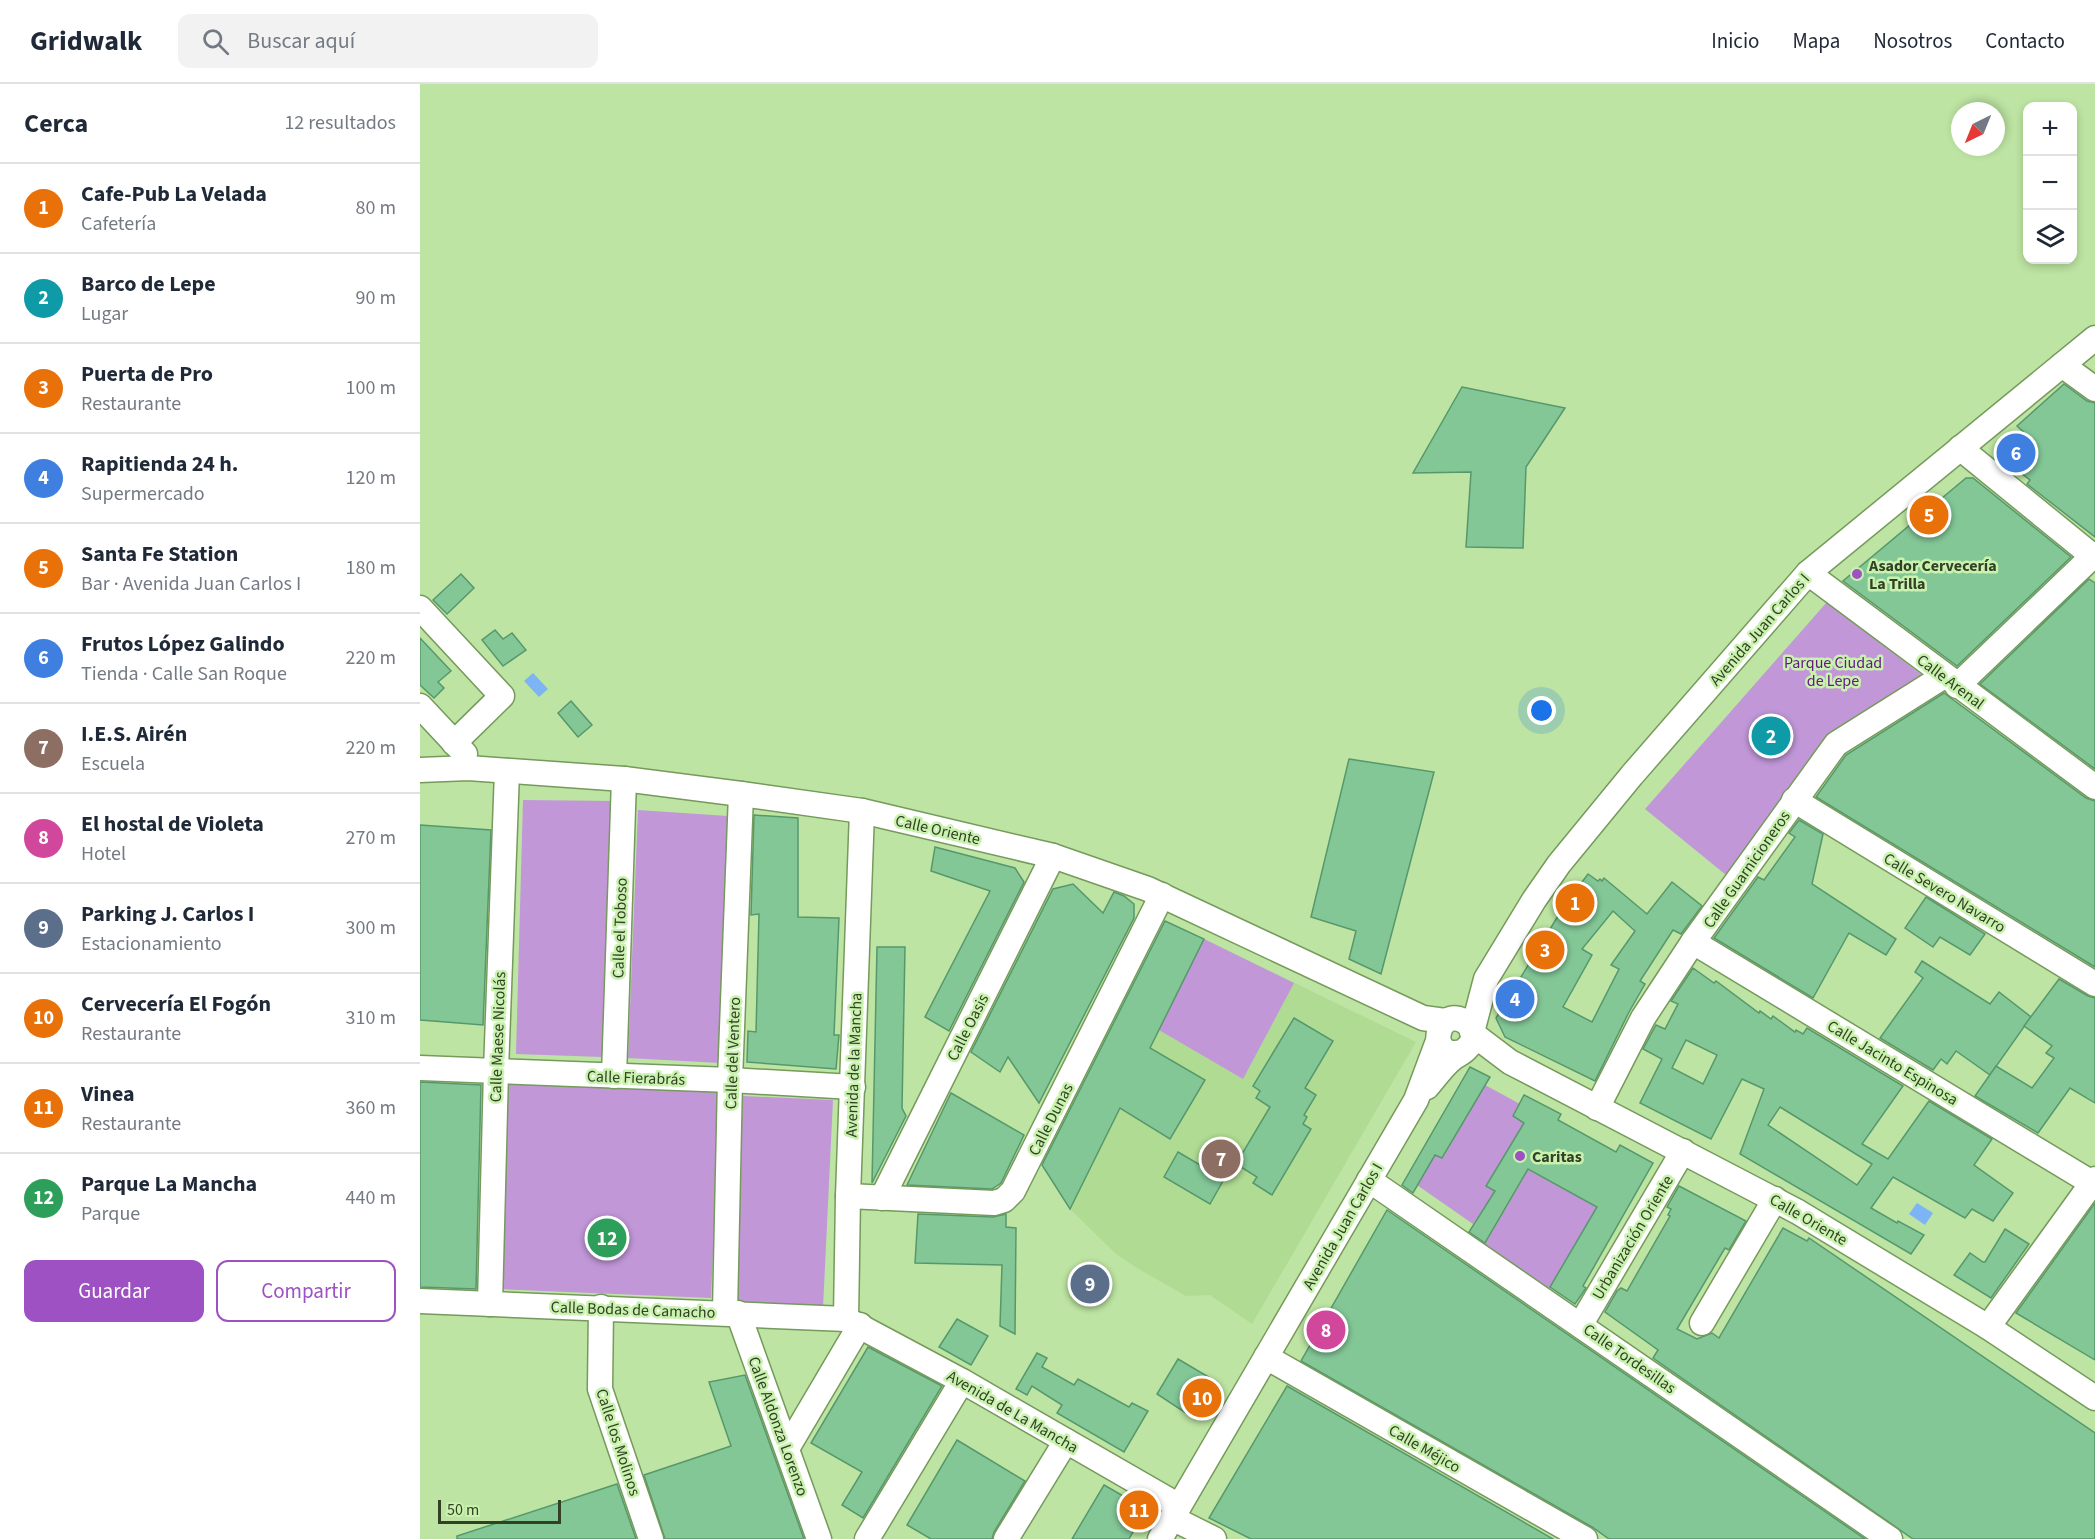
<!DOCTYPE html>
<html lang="es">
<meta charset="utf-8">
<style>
body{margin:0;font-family:"Source Sans 3",sans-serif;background:#f2f2f3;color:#1f2937}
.controls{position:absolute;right:18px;top:18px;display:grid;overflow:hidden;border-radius:12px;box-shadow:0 3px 9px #0003}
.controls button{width:54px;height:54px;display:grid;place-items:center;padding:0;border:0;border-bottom:2px solid #e0e1e3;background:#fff;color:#1f2937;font:30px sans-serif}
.compass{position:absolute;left:1531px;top:18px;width:54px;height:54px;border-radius:50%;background:#fff;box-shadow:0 3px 9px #0003;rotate:223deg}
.scale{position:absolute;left:18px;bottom:15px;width:123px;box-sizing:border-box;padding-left:6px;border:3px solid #324126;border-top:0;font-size:16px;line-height:21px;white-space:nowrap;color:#324126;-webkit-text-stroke:4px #caf2af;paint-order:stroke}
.you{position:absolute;left:1122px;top:627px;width:21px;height:21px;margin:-15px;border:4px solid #fff;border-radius:50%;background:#1a73e8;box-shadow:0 0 0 9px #1a73e833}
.badge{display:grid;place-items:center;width:39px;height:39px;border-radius:50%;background:#9d51c3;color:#fff;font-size:20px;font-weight:700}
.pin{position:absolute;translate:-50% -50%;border:3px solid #fff;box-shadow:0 2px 6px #0006}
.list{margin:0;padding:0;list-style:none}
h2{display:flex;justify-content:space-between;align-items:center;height:78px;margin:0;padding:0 24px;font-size:26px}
h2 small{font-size:20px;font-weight:400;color:#747a83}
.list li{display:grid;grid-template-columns:39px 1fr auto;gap:18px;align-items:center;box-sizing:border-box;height:90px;padding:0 24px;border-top:2px solid #e0e1e3}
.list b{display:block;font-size:22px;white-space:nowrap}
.list p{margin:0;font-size:20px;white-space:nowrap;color:#747a83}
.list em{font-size:20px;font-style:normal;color:#747a83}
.actions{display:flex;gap:12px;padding:18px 24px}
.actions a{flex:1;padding:14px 0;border:2px solid #9d51c3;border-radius:12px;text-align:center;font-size:21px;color:#9d51c3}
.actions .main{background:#9d51c3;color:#fff}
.icon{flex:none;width:33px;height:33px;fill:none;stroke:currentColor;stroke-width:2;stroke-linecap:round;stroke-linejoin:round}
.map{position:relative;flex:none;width:1675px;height:1455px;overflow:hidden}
header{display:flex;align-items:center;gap:36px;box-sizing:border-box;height:84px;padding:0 30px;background:#fff;border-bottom:2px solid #e0e1e3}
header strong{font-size:28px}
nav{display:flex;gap:33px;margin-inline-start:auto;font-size:21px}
.search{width:420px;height:54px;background:#f2f2f3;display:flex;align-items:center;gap:15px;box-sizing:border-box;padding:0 21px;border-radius:12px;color:#747a83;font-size:22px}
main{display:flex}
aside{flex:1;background:#fff}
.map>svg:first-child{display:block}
.built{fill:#b0db93}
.green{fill:#c197d8}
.water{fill:#7cb4f5}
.building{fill:#83c797;stroke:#56986b;stroke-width:1.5;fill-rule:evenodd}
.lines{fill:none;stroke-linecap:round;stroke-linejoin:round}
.minor-casing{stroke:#759a5b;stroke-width:27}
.minor{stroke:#fff;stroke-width:24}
.poi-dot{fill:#9d51c3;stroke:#caf2af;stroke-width:2}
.labels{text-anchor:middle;stroke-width:5;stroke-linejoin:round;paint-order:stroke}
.poi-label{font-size:16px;font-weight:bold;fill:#324126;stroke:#caf2af;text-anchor:start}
.street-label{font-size:16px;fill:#324126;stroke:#caf2af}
.park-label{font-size:16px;fill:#641a84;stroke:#caf2af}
</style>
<header>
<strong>Gridwalk</strong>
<div class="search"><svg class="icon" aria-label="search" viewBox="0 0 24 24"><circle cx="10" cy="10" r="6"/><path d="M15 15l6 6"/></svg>Buscar aquí</div>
<nav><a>Inicio</a><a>Mapa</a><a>Nosotros</a><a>Contacto</a></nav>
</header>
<main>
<aside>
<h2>Cerca<small>12 resultados</small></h2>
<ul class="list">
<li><span class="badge" style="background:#e8710a">1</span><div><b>Cafe-Pub La Velada</b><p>Cafetería</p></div><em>80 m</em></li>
<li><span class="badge" style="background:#0f9aa8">2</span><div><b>Barco de Lepe</b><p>Lugar</p></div><em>90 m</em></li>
<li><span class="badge" style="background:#e8710a">3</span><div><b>Puerta de Pro</b><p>Restaurante</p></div><em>100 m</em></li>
<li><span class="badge" style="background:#3f7fe0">4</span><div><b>Rapitienda 24 h.</b><p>Supermercado</p></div><em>120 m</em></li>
<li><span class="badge" style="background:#e8710a">5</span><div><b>Santa Fe Station</b><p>Bar · Avenida Juan Carlos I</p></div><em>180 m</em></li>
<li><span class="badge" style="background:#3f7fe0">6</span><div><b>Frutos López Galindo</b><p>Tienda · Calle San Roque</p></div><em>220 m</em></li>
<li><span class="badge" style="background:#8d6e63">7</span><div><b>I.E.S. Airén</b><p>Escuela</p></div><em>220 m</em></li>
<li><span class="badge" style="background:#d1479c">8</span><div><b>El hostal de Violeta</b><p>Hotel</p></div><em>270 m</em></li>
<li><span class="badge" style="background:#5c6f8a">9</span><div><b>Parking J. Carlos I</b><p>Estacionamiento</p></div><em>300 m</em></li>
<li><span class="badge" style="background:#e8710a">10</span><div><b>Cervecería El Fogón</b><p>Restaurante</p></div><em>310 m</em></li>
<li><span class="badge" style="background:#e8710a">11</span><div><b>Vinea</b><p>Restaurante</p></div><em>360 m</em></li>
<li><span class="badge" style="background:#2e9e5b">12</span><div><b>Parque La Mancha</b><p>Parque</p></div><em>440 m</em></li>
</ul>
<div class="actions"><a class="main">Guardar</a><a>Compartir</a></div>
</aside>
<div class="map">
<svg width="1675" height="1455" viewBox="0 0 1675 1455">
<rect width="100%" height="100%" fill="#bde4a2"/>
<!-- built -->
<path class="built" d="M 784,855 L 996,958 L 832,1240 L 790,1211 L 766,1212 L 717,1184 L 696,1170 L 650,1125 Z"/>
<!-- green -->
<g class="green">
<path d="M 1407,518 L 1503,592 L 1404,654 L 1306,791 L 1225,725 Z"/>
<path d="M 103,716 L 194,717 L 182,973 L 96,970 Z"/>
<path d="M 218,726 L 308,732 L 300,979 L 208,974 Z"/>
<path d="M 784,855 L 874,899 L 823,995 L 739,946 Z"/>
<path d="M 88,995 L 300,1007 L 291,1214 L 78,1205 Z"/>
<path d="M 1065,1001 L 1100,1020 L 1093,1032 L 1104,1039 L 1067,1102 L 1082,1111 L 1069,1131 L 1062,1127 L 1053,1140 L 997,1101 L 1015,1071 L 1023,1074 Z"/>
<path d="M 323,1012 L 413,1016 L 403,1224 L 314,1220 Z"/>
<path d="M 1108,1086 L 1177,1123 L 1129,1205 L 1065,1160 Z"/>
</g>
<!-- water -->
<g class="water">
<path d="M 113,589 L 128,605 L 119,613 L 104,597 Z"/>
<path d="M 1497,1119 L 1513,1129 L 1505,1141 L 1489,1130 Z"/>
</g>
<!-- building -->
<g class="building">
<path d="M 1644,300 L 1667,317 L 1675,319 L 1675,453 L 1607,400 L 1610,396 L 1581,374 L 1608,352 L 1597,342 Z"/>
<path d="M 1042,303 L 1145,324 L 1106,383 L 1103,464 L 1046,463 L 1051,388 L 993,389 Z"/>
<path d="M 1546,394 L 1553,394 L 1651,473 L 1537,582 L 1423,497 Z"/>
<path d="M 41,490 L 54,504 L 27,530 L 13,516 Z"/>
<path d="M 1669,495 L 1675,499 L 1675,685 L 1560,600 Z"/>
<path d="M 75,546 L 83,555 L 92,549 L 106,566 L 83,582 L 62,556 Z"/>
<path d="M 0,554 L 31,587 L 18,598 L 24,604 L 14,614 L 0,601 Z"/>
<path d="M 1524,609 L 1666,714 L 1675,717 L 1675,883 L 1396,713 L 1426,671 Z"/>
<path d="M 151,617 L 172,641 L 158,653 L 138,629 Z"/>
<path d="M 929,675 L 1014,688 L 961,890 L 929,875 L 936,847 L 891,833 Z"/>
<path d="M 334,731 L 378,734 L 378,833 L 419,834 L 414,951 L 419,951 L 416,985 L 327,978 L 328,947 L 336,948 L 339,830 L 331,831 Z"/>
<path d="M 1379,736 L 1403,750 L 1392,800 L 1476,855 L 1466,871 L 1429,849 L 1393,914 L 1294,854 L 1338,793 L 1344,796 L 1375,753 L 1369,749 Z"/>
<path d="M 0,741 L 71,746 L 63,941 L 0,936 Z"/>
<path d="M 515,763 L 595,784 L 604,798 L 529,947 L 505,933 L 570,807 L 511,787 Z"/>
<path d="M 1168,790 L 1178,797 L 1180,795 L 1182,797 L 1184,794 L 1227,830 L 1252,798 L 1282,822 L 1261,850 L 1253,846 L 1220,897 L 1225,900 L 1209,928 L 1175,997 L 1085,953 L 1076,934 L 1144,822 ZM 1193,827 L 1215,847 L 1191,881 L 1199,885 L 1172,938 L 1143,923 L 1172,871 L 1162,865 Z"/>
<path d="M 653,800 L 683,829 L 694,808 L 704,812 L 714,820 L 714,834 L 619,1019 L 588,973 L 580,988 L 551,968 L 633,805 Z"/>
<path d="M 1506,813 L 1565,850 L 1550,871 L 1520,853 L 1513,863 L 1485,844 Z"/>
<path d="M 745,837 L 784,855 L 730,964 L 785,996 L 750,1055 L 700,1024 L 650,1125 L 622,1081 Z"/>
<path d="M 457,863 L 485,863 L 482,1024 L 486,1032 L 452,1099 Z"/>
<path d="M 1502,877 L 1570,920 L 1579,908 L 1611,933 L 1570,991 L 1536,967 L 1527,980 L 1521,975 L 1513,986 L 1460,954 L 1503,894 L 1495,888 Z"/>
<path d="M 1273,884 L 1294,899 L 1296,897 L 1339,929 L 1340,927 L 1351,935 L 1353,932 L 1375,948 L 1376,946 L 1383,950 L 1387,944 L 1483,1002 L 1442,1060 L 1468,1075 L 1509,1017 L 1572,1055 L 1554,1081 L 1593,1109 L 1573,1137 L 1552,1125 L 1545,1134 L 1473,1093 L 1451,1124 L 1477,1139 L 1478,1137 L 1504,1151 L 1491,1170 L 1320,1070 L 1344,1005 L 1322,995 L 1291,1055 L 1220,1019 L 1242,975 L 1223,965 L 1236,941 L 1245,945 L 1258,920 L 1251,917 ZM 1266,956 L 1297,971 L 1283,1000 L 1252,984 ZM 1360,1023 L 1452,1080 L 1437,1101 L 1348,1041 Z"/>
<path d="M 1639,895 L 1668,912 L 1675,914 L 1675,1019 L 1650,1004 L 1618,1049 L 1555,1012 L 1576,982 L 1612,1004 L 1634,974 L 1626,969 L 1632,962 L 1604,942 Z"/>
<path d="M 874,934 L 913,957 L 885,1004 L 896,1011 L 884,1031 L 887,1033 L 883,1040 L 891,1045 L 852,1111 L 833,1099 L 837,1093 L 816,1080 L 850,1023 L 836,1014 L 840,1007 L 833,1002 Z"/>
<path d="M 1050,983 L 1070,993 L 1022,1074 L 1015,1071 L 993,1109 L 982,1101 Z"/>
<path d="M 0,998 L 61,1001 L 56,1205 L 0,1203 Z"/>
<path d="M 531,1009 L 604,1051 L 581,1099 L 572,1105 L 487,1101 Z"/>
<path d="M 1104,1011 L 1141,1030 L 1138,1036 L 1196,1068 L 1200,1061 L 1233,1079 L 1163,1202 L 1166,1204 L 1155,1220 L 1130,1203 L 1177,1123 L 1108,1085 L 1065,1159 L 1049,1148 L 1075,1107 L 1066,1102 L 1104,1039 L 1093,1032 Z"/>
<path d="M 758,1068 L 804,1095 L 790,1120 L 744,1093 Z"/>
<path d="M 1259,1102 L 1326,1137 L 1309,1166 L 1305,1164 L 1257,1245 L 1277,1255 L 1292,1249 L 1299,1254 L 1363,1144 L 1387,1157 L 1389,1154 L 1675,1349 L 1675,1455 L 1493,1455 L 1233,1274 L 1238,1266 L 1185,1228 L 1197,1207 L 1201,1204 L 1207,1207 L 1250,1132 L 1248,1131 L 1251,1125 L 1247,1123 Z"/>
<path d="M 1675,1119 L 1675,1276 L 1596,1229 Z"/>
<path d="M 967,1126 L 1445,1455 L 1189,1455 L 1172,1443 L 881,1277 Z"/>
<path d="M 498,1130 L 573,1133 L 586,1130 L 586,1143 L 596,1144 L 595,1250 L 580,1242 L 582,1181 L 495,1179 Z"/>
<path d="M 1585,1145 L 1609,1160 L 1571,1214 L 1534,1191 L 1550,1169 L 1563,1178 L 1565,1178 Z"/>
<path d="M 537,1235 L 568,1252 L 551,1281 L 519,1263 Z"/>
<path d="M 448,1263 L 522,1302 L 443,1434 L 422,1421 L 442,1388 L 391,1359 Z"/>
<path d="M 617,1269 L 627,1274 L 622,1283 L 654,1301 L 658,1295 L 709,1323 L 712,1319 L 728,1327 L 704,1368 L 637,1329 L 642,1321 L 612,1302 L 607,1311 L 596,1305 Z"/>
<path d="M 758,1275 L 797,1298 L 775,1335 L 737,1310 Z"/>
<path d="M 325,1291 L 384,1455 L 245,1455 L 224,1391 L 311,1362 L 289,1298 Z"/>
<path d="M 867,1302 L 1133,1455 L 831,1455 L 789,1434 Z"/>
<path d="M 537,1356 L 605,1397 L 574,1448 L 572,1455 L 511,1455 L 487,1441 Z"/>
<path d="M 197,1400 L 216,1455 L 37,1455 L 37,1452 Z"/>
<path d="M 684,1401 L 726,1425 L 709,1455 L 652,1455 Z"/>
</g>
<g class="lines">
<!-- minor casing -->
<g class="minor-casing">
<g id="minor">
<path d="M 1642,281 L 1675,305"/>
<path d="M 1540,364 L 1675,474"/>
<path d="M 1388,489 L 1675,703"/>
<path d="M 0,524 L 82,612 L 34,659"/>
<path d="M 1537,602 L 1675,470"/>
<path d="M 0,622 L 45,670"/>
<path d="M 0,686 L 48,684 L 204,695 L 321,710 L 442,727 L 633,772 L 728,805 L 1003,934 L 1025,937"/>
<path d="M 1374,716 L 1675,900"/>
<path d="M 1273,858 L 1672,1099"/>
<path d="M 1052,948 L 1066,895 L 1114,816 L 1139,780 L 1212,691 L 1388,489 L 1675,254"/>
<path d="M 1053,950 L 1090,978 L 1378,1128 L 1568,1243 L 1675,1314"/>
<path d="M 0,984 L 310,996 L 433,1003"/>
<path d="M 194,992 L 204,695"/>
<path d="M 1007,1003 C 1015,994 1023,982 1032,975 C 1037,971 1043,969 1047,964 C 1051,961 1053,956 1053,952 C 1053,946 1049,940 1044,937 C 1015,922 1006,977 1042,968"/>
<path d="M 1177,1024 L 1223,934 L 1273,858 L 1416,660 L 1524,592"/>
<path d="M 949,1096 L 1470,1455"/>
<path d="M 428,1112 L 574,1119 L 584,1116 L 593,1107 L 742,811"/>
<path d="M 462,1114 L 633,772"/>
<path d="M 0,1217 L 426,1235 L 542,1297 L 759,1422"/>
<path d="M 70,1220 L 76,987 L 87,687"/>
<path d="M 181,1223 L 180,1305 L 231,1455"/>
<path d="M 305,1228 L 310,996 L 321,710"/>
<path d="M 318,1229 L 399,1455"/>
<path d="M 426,1235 L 428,1112 L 442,727"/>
<path d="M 1282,1239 L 1355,1115"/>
<path d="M 1161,1240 L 1263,1067"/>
<path d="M 1568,1243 L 1675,1095"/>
<path d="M 846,1273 L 1165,1455"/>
<path d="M 368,1363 L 440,1241"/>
<path d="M 752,1434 L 794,1455"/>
<path d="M 447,1455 L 542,1297"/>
<path d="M 586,1455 L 646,1357"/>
<path d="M 740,1455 L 996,1016 L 1018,957"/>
</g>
</g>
<!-- minor -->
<use href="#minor" class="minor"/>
</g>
<!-- markers -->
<g class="poi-dot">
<circle cx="1437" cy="490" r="6"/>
<circle cx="1100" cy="1072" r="6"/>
</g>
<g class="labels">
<!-- poi labels -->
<g class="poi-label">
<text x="1449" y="487">Asador Cervecería<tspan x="1449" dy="18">La Trilla</tspan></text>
<text x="1112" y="1078">Caritas</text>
</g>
<!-- street labels -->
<g class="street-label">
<text transform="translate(1339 545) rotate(-49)" y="6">Avenida Juan Carlos I</text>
<text transform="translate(1531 597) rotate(37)" y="6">Calle Arenal</text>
<text transform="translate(518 745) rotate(13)" y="6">Calle Oriente</text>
<text transform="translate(1326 785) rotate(-55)" y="6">Calle Guarnicioneros</text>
<text transform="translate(1525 808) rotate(31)" y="6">Calle Severo Navarro</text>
<text transform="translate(199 844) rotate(-88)" y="6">Calle el Toboso</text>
<text transform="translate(547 943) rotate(-63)" y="6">Calle Oasis</text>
<text transform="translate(77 953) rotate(-88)" y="6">Calle Maese Nicolás</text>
<text transform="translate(312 969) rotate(-88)" y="6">Calle del Ventero</text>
<text transform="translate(1473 978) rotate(31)" y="6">Calle Jacinto Espinosa</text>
<text transform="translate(433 981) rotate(-88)" y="6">Avenida de la Mancha</text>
<text transform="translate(216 993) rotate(2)" y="6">Calle Fierabrás</text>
<text transform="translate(630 1035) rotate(-63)" y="6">Calle Dunas</text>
<text transform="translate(1389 1135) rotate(30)" y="6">Calle Oriente</text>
<text transform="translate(922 1142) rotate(-60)" y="6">Avenida Juan Carlos I</text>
<text transform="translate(1212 1153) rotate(-59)" y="6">Urbanización Oriente</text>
<text transform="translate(213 1225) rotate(2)" y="6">Calle Bodas de Camacho</text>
<text transform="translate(1210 1274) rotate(35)" y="6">Calle Tordesillas</text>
<text transform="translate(593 1327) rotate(30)" y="6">Avenida de La Mancha</text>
<text transform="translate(359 1342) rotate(70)" y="6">Calle Aldonza Lorenzo</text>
<text transform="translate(199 1358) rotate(72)" y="6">Calle los Molinos</text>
<text transform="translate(1005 1364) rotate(30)" y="6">Calle Méjico</text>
</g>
<!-- park labels -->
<g class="park-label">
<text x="1413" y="584">Parque Ciudad<tspan x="1413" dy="18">de Lepe</tspan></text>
</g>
</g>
</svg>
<div class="controls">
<button>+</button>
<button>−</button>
<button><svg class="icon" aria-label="layers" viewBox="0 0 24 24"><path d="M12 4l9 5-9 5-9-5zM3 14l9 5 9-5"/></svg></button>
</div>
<svg class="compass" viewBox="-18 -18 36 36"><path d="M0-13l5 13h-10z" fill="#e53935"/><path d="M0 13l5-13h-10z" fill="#747a83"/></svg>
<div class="scale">50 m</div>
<div class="you"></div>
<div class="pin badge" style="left:1155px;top:819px;background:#e8710a">1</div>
<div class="pin badge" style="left:1351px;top:652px;background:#0f9aa8">2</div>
<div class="pin badge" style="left:1125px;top:866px;background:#e8710a">3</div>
<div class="pin badge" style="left:1095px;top:915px;background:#3f7fe0">4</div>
<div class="pin badge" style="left:1509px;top:431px;background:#e8710a">5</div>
<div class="pin badge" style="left:1596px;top:369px;background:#3f7fe0">6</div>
<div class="pin badge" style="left:801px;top:1075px;background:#8d6e63">7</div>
<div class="pin badge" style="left:906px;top:1246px;background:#d1479c">8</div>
<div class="pin badge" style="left:670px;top:1200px;background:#5c6f8a">9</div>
<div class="pin badge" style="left:782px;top:1314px;background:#e8710a">10</div>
<div class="pin badge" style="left:719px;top:1426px;background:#e8710a">11</div>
<div class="pin badge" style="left:187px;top:1154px;background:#2e9e5b">12</div>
</div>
</main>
